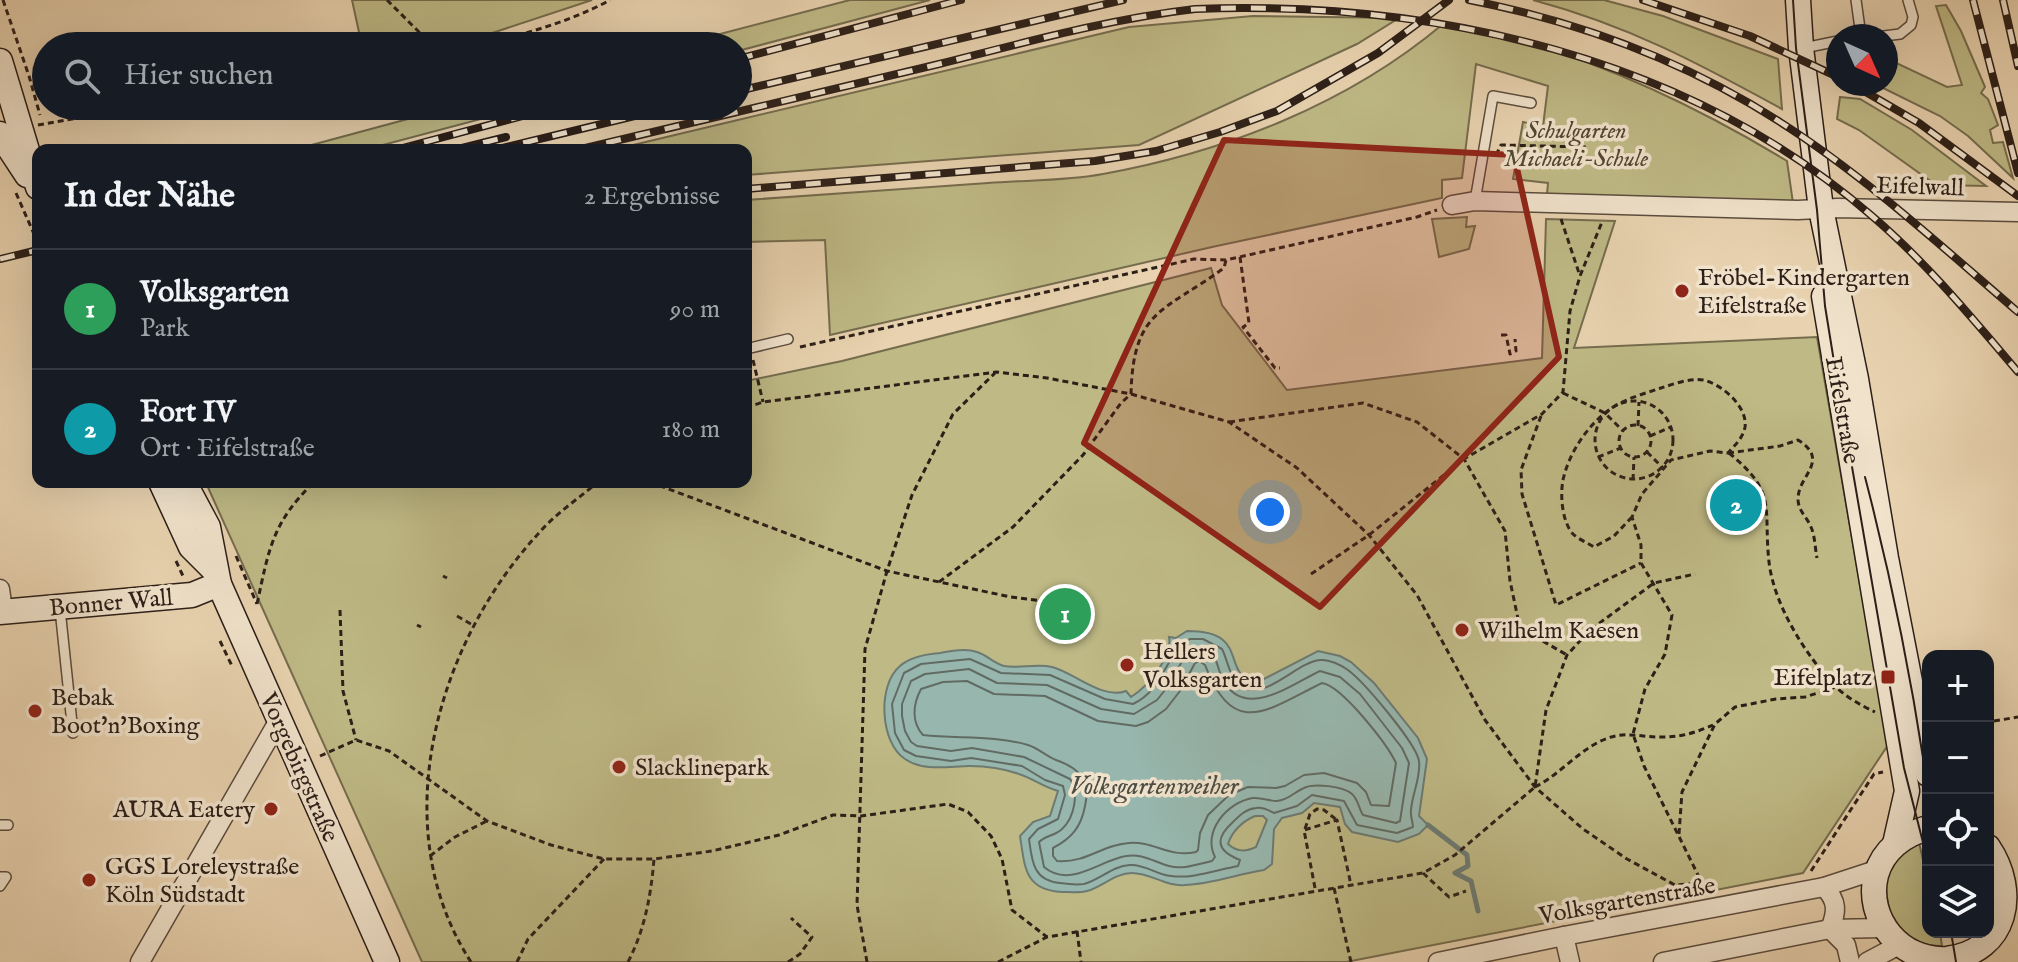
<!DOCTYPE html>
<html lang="de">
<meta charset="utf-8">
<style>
body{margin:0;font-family:"IM FELL English",serif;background:#242831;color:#f1f3f6}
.controls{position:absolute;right:24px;bottom:24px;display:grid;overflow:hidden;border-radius:16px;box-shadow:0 8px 32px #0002}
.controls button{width:72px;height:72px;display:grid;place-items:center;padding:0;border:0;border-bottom:2px solid #363941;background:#171b24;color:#f1f3f6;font:40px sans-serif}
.compass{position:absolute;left:1826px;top:24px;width:72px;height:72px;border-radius:50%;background:#171b24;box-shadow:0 8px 32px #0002;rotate:135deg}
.you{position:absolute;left:1270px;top:512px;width:28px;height:28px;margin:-20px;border:6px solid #fff;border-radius:50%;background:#1a73e8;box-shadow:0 0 0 12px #1a73e833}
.badge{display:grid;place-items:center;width:52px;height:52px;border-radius:50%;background:#0b8043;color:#fff;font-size:26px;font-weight:700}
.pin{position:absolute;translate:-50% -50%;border:4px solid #fff;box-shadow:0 2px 8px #0006}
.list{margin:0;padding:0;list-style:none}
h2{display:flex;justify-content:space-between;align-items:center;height:104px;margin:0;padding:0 32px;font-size:34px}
h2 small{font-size:26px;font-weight:400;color:#9ea1a6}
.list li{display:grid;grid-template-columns:52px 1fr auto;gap:24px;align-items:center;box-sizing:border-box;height:120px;padding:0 32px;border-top:2px solid #363941}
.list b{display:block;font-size:30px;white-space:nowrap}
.list p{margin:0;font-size:26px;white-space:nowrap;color:#9ea1a6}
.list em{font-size:26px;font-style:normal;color:#9ea1a6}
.icon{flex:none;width:44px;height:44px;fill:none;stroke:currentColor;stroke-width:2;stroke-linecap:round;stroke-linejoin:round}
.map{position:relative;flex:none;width:2018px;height:962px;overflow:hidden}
.search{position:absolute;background:#171b24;box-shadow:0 8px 32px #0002;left:32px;top:32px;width:720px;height:88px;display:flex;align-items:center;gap:20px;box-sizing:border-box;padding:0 28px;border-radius:44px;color:#9ea1a6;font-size:30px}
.panel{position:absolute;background:#171b24;box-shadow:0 8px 32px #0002;left:32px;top:144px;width:720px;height:344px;border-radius:16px}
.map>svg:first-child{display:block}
.green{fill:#beb985;stroke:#756c4e;stroke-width:2}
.water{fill:#97b7ae;stroke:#6c7a72;stroke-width:2;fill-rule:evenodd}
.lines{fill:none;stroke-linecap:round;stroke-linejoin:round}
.shore{stroke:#626b63;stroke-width:2}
.stream{stroke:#6c7a72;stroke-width:5}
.lane-casing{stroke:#5b4c3e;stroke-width:12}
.street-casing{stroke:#5b4c3e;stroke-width:21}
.secondary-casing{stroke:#2c1f18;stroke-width:27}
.path{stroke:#2c1f18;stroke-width:3;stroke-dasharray:6 4;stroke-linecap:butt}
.lane{stroke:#f0e2cb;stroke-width:9}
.street{stroke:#f0e2cb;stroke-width:18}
.secondary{stroke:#f0e2cb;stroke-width:24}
.tram{stroke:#2c1f18;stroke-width:2}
.rail-casing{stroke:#2c1f18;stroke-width:8}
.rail{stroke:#f0e2cb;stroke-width:5;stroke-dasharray:15;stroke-linecap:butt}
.marked{fill:#8f2418;fill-opacity:0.2;stroke:#8f2418;stroke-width:6;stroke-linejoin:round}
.poi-dot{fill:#8f2418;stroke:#f0e2cb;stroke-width:3}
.labels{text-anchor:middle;stroke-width:7;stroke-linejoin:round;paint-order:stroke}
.park-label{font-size:24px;font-style:italic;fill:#504633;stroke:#f0e2cb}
.street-label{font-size:24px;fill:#2c1f18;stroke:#f0e2cb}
.poi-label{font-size:24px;fill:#2c1f18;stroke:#f0e2cb;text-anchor:start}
.water-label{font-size:26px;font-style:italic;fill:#4c4d45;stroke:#f0e2cb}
</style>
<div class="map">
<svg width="2018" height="962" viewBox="0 0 2018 962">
<rect width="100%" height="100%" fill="#e8d2af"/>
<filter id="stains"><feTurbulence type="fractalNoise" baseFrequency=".0025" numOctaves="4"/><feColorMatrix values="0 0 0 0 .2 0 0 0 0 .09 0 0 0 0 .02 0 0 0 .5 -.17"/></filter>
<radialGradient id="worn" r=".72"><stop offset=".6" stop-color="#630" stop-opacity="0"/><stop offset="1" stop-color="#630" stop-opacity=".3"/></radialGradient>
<!-- green -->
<g class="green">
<path d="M 352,0 L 592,0 L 459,44 L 362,46 Z"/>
<path d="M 850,0 L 930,0 L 738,51 L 738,46 L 674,46 Z"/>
<path d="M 1533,0 L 1604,0 L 1663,16 L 1778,59 L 1782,109 C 1698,63 1627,25 1533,0 Z"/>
<path d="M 1946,5 L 1961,31 L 1985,87 L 1981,93 L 1988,99 L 1998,125 L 1990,130 L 1993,143 L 2003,142 L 2013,178 L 1968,136 L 1940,116 L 1875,84 L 1886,84 L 1886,58 L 1947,87 L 1962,85 L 1936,6 Z"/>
<path d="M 1253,16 L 1399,18 L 1357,44 L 1139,145 L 746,175 L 746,150 L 612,150 L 1129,27 Z"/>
<path d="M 1443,24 C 1469,29 1496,33 1521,40 C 1616,68 1703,110 1787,161 L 1793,203 L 1547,194 L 1548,183 L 1513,179 L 1523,122 L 1543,126 L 1548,86 L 1476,64 L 1462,178 L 1442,180 L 1442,198 L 1212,247 L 830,335 L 825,240 L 746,242 L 746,200 C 827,194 907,189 988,183 C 1026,180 1066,181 1103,174 C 1225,152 1348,104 1443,24 Z"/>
<path d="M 1840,97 L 1860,99 L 1912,130 L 1986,186 L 1936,185 L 1859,130 L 1837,119 Z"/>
<path d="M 456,106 L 530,106 L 364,150 L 293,150 Z"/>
<path d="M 1467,217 L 1466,227 L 1475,226 L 1469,249 L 1439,257 L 1432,219 Z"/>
<path d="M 1546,219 L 1615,221 L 1574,348 L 1817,337 L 1888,745 L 1803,873 L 1346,962 L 422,962 L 206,483 L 746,482 L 746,381 L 842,361 L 1211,268 L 1222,305 L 1287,390 L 1542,358 Z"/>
<path d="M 1918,838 L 1928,882 L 1928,932 L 1940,932 L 1942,946 C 1905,946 1888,923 1886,889 C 1885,883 1884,876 1887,870 C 1892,858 1908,847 1918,838 Z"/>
</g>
<!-- water -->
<path class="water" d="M 1187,631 C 1248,631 1222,668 1251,682 L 1260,681 L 1318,651 L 1340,656 L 1351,662 L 1374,683 L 1418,738 L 1427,759 L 1419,816 L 1428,825 L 1419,834 L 1398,842 L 1352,832 L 1345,824 L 1340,807 L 1314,803 L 1302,813 L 1282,818 L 1274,829 L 1272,864 L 1264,870 C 1238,874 1211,884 1185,885 C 1166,887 1151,873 1132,873 C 1115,873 1102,887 1087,891 C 1080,893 1070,892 1062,892 C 1024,890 1025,867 1020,836 L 1033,822 L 1050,816 L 1058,791 C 1043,787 1032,778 1019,774 C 1005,769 985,766 970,766 C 949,766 924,772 905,759 C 880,743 877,685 900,666 C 910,657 927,654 940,653 C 951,651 966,648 977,652 C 987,655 993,663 1004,666 C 1019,669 1036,663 1052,667 C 1075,673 1103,700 1126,691 L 1131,697 C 1147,687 1173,657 1169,637 L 1176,638 ZM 1255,816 L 1263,816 L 1267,820 L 1256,847 C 1245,852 1237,852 1228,844 C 1232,831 1243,821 1255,816 Z"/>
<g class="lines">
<!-- shore -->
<g class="shore">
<path d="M 1190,639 L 1203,639 L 1222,649 C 1229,663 1230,684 1247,689 C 1270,696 1298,662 1320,660 C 1329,659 1341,665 1348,670 C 1364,682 1416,743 1419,761 C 1421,778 1412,794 1411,810 C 1410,816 1413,822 1413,827 L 1397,833 L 1357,825 L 1344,801 L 1312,795 L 1297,806 L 1274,813 C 1268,810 1263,807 1256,808 C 1246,809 1240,815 1233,822 C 1214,839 1217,851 1240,860 L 1238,866 C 1216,870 1193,879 1171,876 C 1157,875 1145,864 1130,865 C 1112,866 1100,880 1084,884 C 1077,885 1067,884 1060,883 C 1033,881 1032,861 1029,839 L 1038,829 L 1058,819 L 1065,795 L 1063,786 L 1045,780 L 1022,766 L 971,758 L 951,761 L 916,756 L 904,750 L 895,733 L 892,704 L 904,673 L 921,664 L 970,659 L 1001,673 L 1050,675 L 1105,699 L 1133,704 C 1165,689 1164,655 1190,639 Z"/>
<path d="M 1194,649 L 1201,649 L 1214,656 C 1218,664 1219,673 1223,680 C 1245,721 1292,684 1320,671 L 1340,677 L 1360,694 L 1402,748 L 1409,763 L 1400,821 L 1396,823 L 1363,815 C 1359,809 1358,799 1352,794 C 1343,786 1314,783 1304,788 C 1294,792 1289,800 1277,801 C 1269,801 1261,797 1253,798 C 1227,802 1202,832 1215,857 L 1212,861 C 1198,864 1183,870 1169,866 C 1154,862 1142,853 1126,856 C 1100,860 1070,889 1044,867 L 1039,842 C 1046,835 1055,836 1062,829 C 1075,817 1079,792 1070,779 L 1024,757 L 972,748 L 951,751 L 917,746 L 911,742 L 905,731 L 902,716 L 902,704 L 911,681 L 925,674 L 969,669 L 997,683 L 1047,685 L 1101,709 L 1134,714 L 1157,700 L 1169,685 L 1186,654 Z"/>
<path d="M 1199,661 L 1205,665 C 1234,740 1267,710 1322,683 C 1342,686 1387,744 1396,763 L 1389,806 L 1371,805 L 1366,792 L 1357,783 L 1324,773 L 1304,775 L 1285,786 L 1276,788 L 1248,787 L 1229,795 L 1208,815 L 1200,833 L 1198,850 L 1196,852 C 1169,858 1154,841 1129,843 C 1100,845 1088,863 1057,861 L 1053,856 L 1053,848 C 1072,838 1081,827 1085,806 C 1091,780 1079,768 1056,760 C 1046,756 1038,748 1028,745 C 993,735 958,739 923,735 C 911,722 913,704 921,689 L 943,682 L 967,681 L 994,694 L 1045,696 L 1098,721 L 1136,726 L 1148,722 L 1166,709 L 1180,691 L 1195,663 Z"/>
</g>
<!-- stream -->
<path class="stream" d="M 1428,825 L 1467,855 L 1468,866 L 1455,873 L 1471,881 L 1478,911"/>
<!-- lane casing -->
<g class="lane-casing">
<g id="lane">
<path d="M 1856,0 L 1861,36"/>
<path d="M 1884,36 L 1900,34 L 1911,25 L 1913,17 L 1908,0"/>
<path d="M 1804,48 L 1838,41"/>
<path d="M 1475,201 L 1493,96 L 1531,103"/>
<path d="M 746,349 L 788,339"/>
<path d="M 60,609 L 73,733"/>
<path d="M 0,825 L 8,825"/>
<path d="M 0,877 L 6,877 L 0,886"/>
</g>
</g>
<!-- street casing -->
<g class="street-casing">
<g id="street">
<path d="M 1452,205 L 1475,201 L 1798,210 L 1838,208 L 2018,212"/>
<path d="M 0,589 L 3,611"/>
<path d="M 1824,887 C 1838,901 1837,912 1830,929"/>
<path d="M 1830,929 L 1846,945 L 1850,962"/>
<path d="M 1564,936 L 1570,962"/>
<path d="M 140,962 L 279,720"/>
<path d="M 1438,962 L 1564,936 L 1824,887 L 1879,869"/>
<path d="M 1663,962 L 1830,929 L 1883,928"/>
<path d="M 1867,962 L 1899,945"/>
</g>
</g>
<!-- secondary casing -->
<g class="secondary-casing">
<g id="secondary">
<path d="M 1798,0 L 1801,48 L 1821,209 L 1856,379 L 1886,558 L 1928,774"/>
<path d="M 0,61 L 38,187"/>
<path d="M 0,134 L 27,175"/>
<path d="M 1824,296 L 1907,791 L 1895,844"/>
<path d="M 161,482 L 191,547 L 215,571"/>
<path d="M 184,482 L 208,527 L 219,584 L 387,962"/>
<path d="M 0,612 L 192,595 L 219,584"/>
<path d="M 1928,828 C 1904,834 1883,850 1876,875 C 1865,919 1901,962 1947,959 C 2008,951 2018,891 1988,847"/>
</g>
</g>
<!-- path -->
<g class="path">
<path d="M 3,0 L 29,76 L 40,115"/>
<path d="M 387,0 L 433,46"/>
<path d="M 478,46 C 523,34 568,23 610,0"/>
<path d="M 38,125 L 145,106"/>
<path d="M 1496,155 L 1501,145 L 1586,147"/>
<path d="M 16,193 L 38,243"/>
<path d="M 1561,219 L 1580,276"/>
<path d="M 1240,257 L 1249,323 L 1243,327 L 1275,368 L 1280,368"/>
<path d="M 1501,335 L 1506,335 L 1510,354 L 1516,351 L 1515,339"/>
<path d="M 800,347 L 1194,259 L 1226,260 L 1417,217 L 1437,210"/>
<path d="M 753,360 L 763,402"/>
<path d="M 1563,393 L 1605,413 L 1623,431"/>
<circle cx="1634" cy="440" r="39"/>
<path d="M 746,408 L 763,402 L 996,372 L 1047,378 L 1131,394 L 1229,422 L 1297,468 L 1369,535 L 1417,595 L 1485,720 L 1535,787 L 1583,829 L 1627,859 L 1675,885 L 1702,883"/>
<path d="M 1541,416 L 1521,470 L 1522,494 L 1556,605 L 1641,563"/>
<path d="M 1229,422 L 1363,403 L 1417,422 L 1464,459 L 1505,531 L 1510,581 L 1520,628 L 1567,655"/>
<circle cx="1635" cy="441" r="16"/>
<path d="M 1638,426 L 1639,402"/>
<path d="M 1650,436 L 1671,427"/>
<path d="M 1647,452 L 1663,468"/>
<path d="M 1728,453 L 1780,446 L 1798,440 C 1831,461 1798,475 1798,499 C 1798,511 1807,517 1811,527 C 1815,536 1815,548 1817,558"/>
<path d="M 1729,453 C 1778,493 1763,507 1769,562 C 1774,605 1805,654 1834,685 C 1844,696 1862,706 1875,712"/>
<path d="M 1598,457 L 1621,448"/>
<path d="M 1633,480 L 1634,457"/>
<path d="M 650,482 L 887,571 L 1011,597 L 1050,602"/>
<path d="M 1632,517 L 1614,536 L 1594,547 C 1588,543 1578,539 1573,534 C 1562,522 1560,495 1563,480 C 1569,452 1590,421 1615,406 C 1628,398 1646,393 1661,388 C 1674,384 1689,378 1703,380 C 1722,384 1748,407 1745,427 C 1743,438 1735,445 1728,453 L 1710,451 L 1671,460 L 1642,494 L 1632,517 L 1641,545 L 1641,563 L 1672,615 L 1665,654 L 1645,689 L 1633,734 L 1644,766 L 1702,883 L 1709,892"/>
<path d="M 236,556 L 257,604"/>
<path d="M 176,561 L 183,576"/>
<path d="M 1311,574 L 1369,535 L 1464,459 L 1542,414 L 1563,392 L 1570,311 L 1580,276 L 1602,222"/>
<path d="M 443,576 L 447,578"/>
<path d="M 939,582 L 1013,527 L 1083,455 L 1121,403 L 1131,394 C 1133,309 1164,312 1224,268 L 1226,260"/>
<path d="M 257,604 C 269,549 272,523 314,482"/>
<path d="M 340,610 L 343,691 L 356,740"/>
<path d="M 457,616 L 471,624"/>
<path d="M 417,625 L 421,627"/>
<path d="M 220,641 L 232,666"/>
<path d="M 1994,721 L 2018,717"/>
<path d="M 320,756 L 356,740 L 389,751 L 487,821 L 551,845 L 604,859 L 654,859 L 712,851 L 779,835 L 833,815 L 861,816 L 948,804 L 968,812 L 991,836 L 1002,859 L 1012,910 L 1047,937"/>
<path d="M 1535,787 C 1561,774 1580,748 1608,738 C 1627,731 1645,738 1664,737 C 1682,737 1697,732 1713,725"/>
<path d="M 1305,829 L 1310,814 L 1317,809 L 1324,810 L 1337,820"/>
<path d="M 1679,834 L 1682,792 L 1715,724 L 1735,707 L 1776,699 L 1805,697 L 1836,687"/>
<path d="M 430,856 L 455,837 L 487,821"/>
<path d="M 1811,871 L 1874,774 L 1883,772"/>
<path d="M 1423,873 L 1449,897 L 1466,891"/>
<path d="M 1315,888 L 1304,830 L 1337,820 L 1351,885"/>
<path d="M 1334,888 L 1351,962"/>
<path d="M 1077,931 L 1081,962"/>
<path d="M 471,962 C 384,828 436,645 538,534 C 555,514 578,499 598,482"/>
<path d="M 517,962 L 528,939 L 604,859"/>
<path d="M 628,962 C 645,929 651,895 654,859"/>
<path d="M 788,962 L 800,954 L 812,937 L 791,918"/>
<path d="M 867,962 L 857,905 L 865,649 L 887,571 L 912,495 L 953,414 L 995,373"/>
<path d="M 998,962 L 1047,937 L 1423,873 L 1455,855 L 1535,787 L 1546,710 L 1567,655 L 1590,630 L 1654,583 L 1695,574"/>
</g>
<!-- lane -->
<use href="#lane" class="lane"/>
<!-- street -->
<use href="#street" class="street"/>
<!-- secondary -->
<use href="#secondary" class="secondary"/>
<!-- tram -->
<g class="tram">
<path d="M 1793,0 L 1796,48 L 1817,210 L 1825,306 L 1836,374 L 1904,768 L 1928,862"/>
<path d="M 1865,477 C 1892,581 1913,685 1928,791"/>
<path d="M 1951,932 L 1956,962"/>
</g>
<!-- rail casing -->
<g class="rail-casing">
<g id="rail">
<path d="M 1469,0 C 1580,22 1685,61 1780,122 C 1865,176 1941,246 2018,312"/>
<path d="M 1643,0 L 1750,36 L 1838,77"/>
<path d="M 1973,0 L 2018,173"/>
<path d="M 2003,0 L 2018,66"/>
<path d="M 738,59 L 961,0"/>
<path d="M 1852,84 L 1919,123 L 2018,196"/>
<path d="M 738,91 L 1123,0"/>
<path d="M 395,150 L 560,106"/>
<path d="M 454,150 L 506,137"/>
<path d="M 494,150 L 676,106"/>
<path d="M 577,150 C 698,121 818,93 939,64 C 1023,43 1108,19 1195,9 C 1435,0 1689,57 1872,216 C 1927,263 1972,318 2018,372"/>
<path d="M 746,189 L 1095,161 L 1156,151 L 1220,132 L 1277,111 L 1378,53 L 1449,0"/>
<path d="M 0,259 L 38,250"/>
</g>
</g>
<!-- rail -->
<use href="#rail" class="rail"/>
</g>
<!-- marked area -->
<path class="marked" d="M 1224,140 L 1514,155 L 1559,357 L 1320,607 L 1084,443 Z"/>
<!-- markers -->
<g class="poi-dot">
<circle cx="1682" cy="291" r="8"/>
<circle cx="1462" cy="630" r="8"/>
<circle cx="1127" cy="665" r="8"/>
<rect x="1880" y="669" width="16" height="16" rx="4"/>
<circle cx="35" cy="711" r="8"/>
<circle cx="619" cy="767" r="8"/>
<circle cx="271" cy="809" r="8"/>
<circle cx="89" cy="880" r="8"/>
</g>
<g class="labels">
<!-- park labels -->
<g class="park-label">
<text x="1576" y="138">Schulgarten<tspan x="1576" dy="28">Michaeli-Schule</tspan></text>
</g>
<!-- street labels -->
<g class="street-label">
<text transform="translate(1920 186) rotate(2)" y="8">Eifelwall</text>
<text transform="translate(1843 410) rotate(80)" y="8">Eifelstraße</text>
<text transform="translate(111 602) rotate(-5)" y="8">Bonner Wall</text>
<text transform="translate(300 767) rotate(66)" y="8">Vorgebirgstraße</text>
<text transform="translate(1627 900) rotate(-10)" y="8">Volksgartenstraße</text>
</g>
<!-- poi labels -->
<g class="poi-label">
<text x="1698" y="285">Fröbel-Kindergarten<tspan x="1698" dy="28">Eifelstraße</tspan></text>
<text x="1478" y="638">Wilhelm Kaesen</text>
<text x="1143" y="659">Hellers<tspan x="1143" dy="28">Volksgarten</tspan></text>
<text x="1872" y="685" text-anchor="end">Eifelplatz</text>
<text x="51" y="705">Bebak<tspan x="51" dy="28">Boot'n'Boxing</tspan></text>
<text x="635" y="775">Slacklinepark</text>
<text x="255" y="817" text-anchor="end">AURA Eatery</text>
<text x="105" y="874">GGS Loreleystraße<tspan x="105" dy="28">Köln Südstadt</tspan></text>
</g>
<!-- water labels -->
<g class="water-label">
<text x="1154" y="794">Volksgartenweiher</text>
</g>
</g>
<rect width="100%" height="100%" filter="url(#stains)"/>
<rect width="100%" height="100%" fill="url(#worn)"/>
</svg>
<div class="controls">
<button>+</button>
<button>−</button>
<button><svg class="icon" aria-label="locate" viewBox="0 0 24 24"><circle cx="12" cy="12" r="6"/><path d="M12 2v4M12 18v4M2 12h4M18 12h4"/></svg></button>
<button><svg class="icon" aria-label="layers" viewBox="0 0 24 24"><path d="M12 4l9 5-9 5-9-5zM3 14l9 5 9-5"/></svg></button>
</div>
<svg class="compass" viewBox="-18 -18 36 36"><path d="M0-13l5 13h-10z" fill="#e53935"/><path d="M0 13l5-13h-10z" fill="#9ea1a6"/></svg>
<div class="you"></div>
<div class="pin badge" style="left:1065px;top:614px;background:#2e9e5b">1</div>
<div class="pin badge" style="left:1736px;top:505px;background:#0f9aa8">2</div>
<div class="search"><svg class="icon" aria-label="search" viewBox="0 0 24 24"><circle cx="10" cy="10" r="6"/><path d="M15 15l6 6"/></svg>Hier suchen</div>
<section class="panel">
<h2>In der Nähe<small>2 Ergebnisse</small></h2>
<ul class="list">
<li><span class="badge" style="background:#2e9e5b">1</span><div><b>Volksgarten</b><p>Park</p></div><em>90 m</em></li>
<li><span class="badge" style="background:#0f9aa8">2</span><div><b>Fort IV</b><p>Ort · Eifelstraße</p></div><em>180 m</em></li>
</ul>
</section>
</div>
